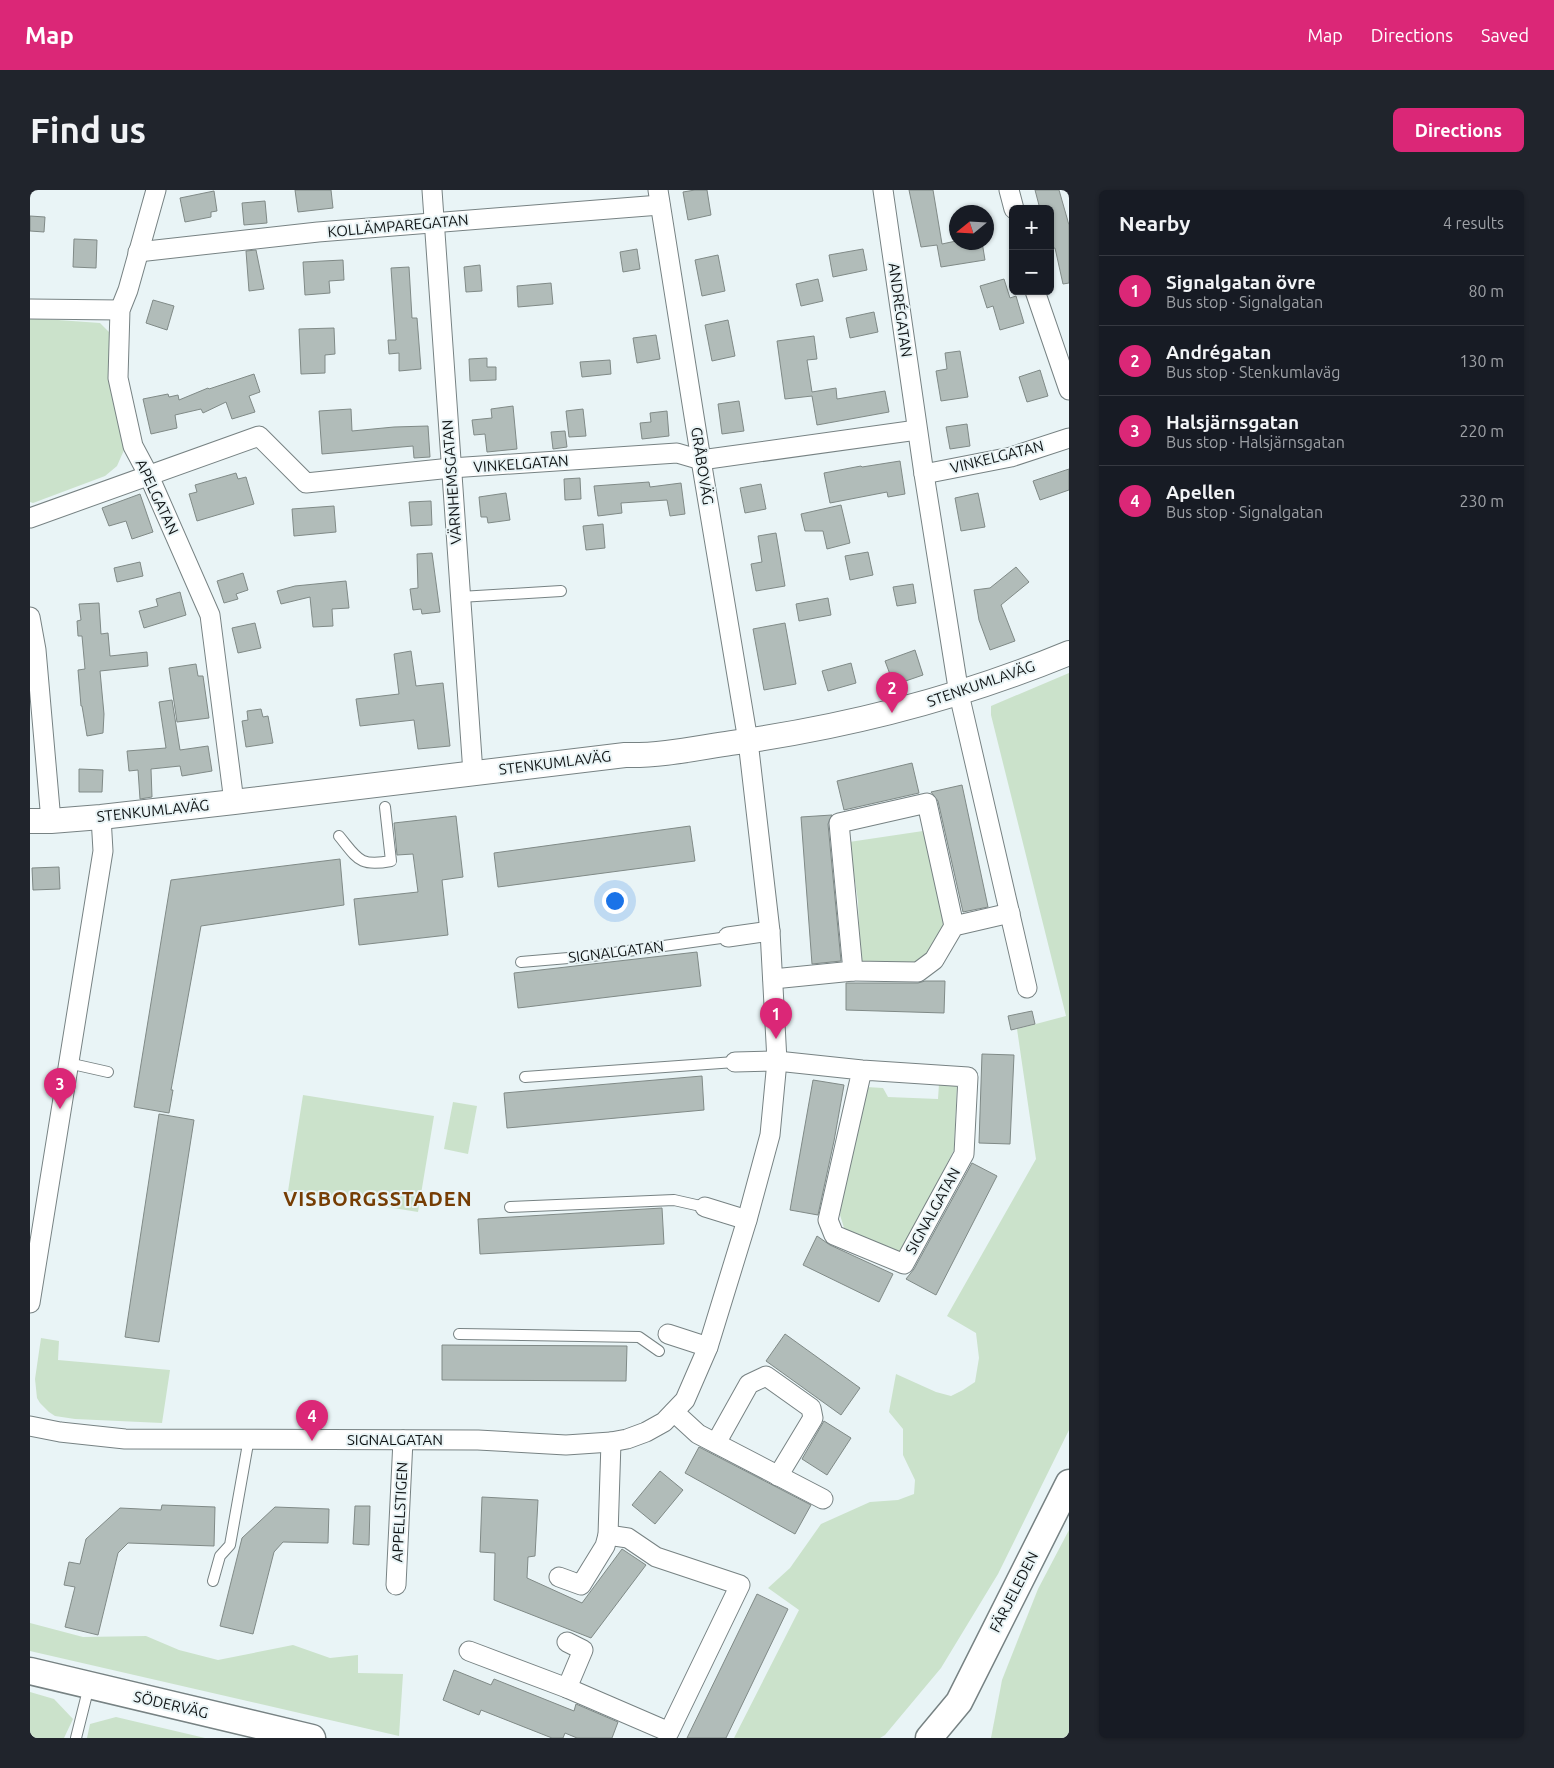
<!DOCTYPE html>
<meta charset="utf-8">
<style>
body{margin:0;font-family:Ubuntu,sans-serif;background:#20242c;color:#f1f3f6}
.controls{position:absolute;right:15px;top:15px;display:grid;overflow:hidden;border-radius:8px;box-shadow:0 1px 4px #0004}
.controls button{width:45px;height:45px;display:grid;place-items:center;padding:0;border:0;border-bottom:1px solid #363941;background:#171b24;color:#f1f3f6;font:25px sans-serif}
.compass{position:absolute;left:919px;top:15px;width:45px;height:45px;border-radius:50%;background:#171b24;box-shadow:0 1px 4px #0004;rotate:252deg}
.you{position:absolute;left:584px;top:710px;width:18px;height:18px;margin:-12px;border:4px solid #fff;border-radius:50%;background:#1a73e8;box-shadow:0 0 0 8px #1a73e833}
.badge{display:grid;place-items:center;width:32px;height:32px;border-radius:50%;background:#db2777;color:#fff;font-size:16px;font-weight:700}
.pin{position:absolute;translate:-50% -41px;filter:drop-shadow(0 1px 2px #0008)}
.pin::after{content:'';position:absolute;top:26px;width:18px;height:15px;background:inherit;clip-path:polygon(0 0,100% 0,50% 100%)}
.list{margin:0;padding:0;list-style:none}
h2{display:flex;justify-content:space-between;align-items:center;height:65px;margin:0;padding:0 20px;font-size:21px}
h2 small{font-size:16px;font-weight:400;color:#9ea1a6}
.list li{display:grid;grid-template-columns:32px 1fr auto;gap:15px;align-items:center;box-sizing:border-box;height:70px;padding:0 20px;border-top:1px solid #363941}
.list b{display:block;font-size:19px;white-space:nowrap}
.list p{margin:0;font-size:16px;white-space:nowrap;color:#9ea1a6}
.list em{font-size:16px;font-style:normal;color:#9ea1a6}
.map{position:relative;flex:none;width:1039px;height:1548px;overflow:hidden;border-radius:8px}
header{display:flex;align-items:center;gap:30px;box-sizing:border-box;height:70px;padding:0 25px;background:#db2777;color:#fff}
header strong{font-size:24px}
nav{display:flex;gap:28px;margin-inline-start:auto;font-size:18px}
.intro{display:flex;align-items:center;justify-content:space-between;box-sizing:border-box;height:120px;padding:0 30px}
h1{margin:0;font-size:35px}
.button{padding:12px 22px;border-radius:8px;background:#db2777;color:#fff;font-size:18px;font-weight:700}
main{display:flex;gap:30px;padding:0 30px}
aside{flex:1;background:#171b24;border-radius:8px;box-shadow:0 1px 4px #0004}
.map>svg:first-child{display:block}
.green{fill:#cbe2cb}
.building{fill:#b1bcb9;stroke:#808a87}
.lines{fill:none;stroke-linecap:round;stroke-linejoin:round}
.service-casing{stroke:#778283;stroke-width:12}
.minor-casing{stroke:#778283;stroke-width:21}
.tertiary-casing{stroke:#778283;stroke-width:26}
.secondary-casing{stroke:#778283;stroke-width:29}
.service{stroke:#fff;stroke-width:10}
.minor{stroke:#fff;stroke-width:19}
.tertiary{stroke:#fff;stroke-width:24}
.secondary{stroke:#fff;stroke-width:26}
.labels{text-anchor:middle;stroke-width:4;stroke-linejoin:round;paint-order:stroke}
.street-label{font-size:15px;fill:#111516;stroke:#e9f4f6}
.district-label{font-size:20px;font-weight:bold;letter-spacing:1px;fill:#763d04;stroke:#e9f4f6}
</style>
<header>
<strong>Map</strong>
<nav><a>Map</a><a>Directions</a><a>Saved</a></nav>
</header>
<div class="intro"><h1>Find us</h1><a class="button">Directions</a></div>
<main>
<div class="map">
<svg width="1039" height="1548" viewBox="0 0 1039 1548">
<rect width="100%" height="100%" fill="#e9f4f6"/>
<!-- green -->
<g class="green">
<path d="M 0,128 L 70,133 L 81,144 L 79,188 L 94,260 L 87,276 L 75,286 L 3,313 L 0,312 Z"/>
<path d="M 1039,483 L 1039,1240 L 968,1384 L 911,1478 L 855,1545 L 850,1548 L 704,1548 L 769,1420 L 738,1398 L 760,1378 L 791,1334 L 840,1312 L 868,1310 L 884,1304 L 885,1290 L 873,1265 L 873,1239 L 859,1222 L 866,1184 L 906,1202 L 921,1206 L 933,1200 L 945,1192 L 949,1168 L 946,1143 L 917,1126 L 1006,969 L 987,839 L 1036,826 L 961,525 L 961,516 Z"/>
<path d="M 893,641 L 917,732 L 900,765 L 886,775 L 830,775 L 828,711 L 819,652 Z"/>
<path d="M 909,894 L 927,895 L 924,960 L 870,1064 L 815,1041 L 810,1025 L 815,991 L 836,897 L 853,898 L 858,907 L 908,909 Z"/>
<path d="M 273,905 L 404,926 L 388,1022 L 258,1001 Z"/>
<path d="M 423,912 L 447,916 L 438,964 L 414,959 Z"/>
<path d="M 11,1148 L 29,1151 L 28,1170 L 140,1180 L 132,1233 L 45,1229 L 25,1226 L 19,1222 L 10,1213 L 7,1208 L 5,1189 Z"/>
<path d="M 1039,1340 L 1039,1548 L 961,1548 L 972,1490 L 1008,1399 Z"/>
<path d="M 0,1433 L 53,1447 L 116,1446 L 149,1460 L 188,1470 L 263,1455 L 300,1468 L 328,1465 L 328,1483 L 373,1484 L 369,1546 L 0,1461 Z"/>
<path d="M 0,1502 L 24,1509 L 43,1529 L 34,1548 L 0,1548 Z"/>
<path d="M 86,1527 L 175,1548 L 57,1548 L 60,1534 Z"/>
</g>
<!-- building -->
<g class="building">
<path d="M 265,0 L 301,0 L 303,18 L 268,22 Z"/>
<path d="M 665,0 L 677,0 L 681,25 L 658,30 L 653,2 Z"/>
<path d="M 879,0 L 903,0 L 912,54 L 926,51 L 926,52 L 952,52 L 955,70 L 911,77 L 907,55 L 891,57 Z"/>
<path d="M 1005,0 L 1029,0 L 1039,35 L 1039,93 L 1033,94 L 1025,58 L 1020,59 L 1020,19 L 1010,19 Z"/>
<path d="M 184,1 L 187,21 L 181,22 L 181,27 L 155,32 L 150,8 Z"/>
<path d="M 235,11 L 237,33 L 214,35 L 212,13 Z"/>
<path d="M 0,26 L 15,27 L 14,42 L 0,41 Z"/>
<path d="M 44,49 L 67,50 L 66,78 L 43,77 Z"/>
<path d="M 607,59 L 610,79 L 593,82 L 590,62 Z"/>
<path d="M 833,59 L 837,80 L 803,87 L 799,65 Z"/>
<path d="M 226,60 L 234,99 L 219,101 L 216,61 Z"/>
<path d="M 688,65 L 695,101 L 672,106 L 665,70 Z"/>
<path d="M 313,70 L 314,90 L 299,91 L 300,103 L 275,105 L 273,72 Z"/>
<path d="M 450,75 L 452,101 L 436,102 L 434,77 Z"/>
<path d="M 379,77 L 382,128 L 387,128 L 391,179 L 369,181 L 369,163 L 359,164 L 358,150 L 366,150 L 361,78 Z"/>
<path d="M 788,89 L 793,111 L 771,116 L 766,94 Z"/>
<path d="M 974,89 L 980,108 L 986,106 L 994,133 L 970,140 L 963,116 L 957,118 L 950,96 Z"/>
<path d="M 521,93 L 523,114 L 488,117 L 487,96 Z"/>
<path d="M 123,110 L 144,116 L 137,140 L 116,133 Z"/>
<path d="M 844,122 L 848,142 L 820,148 L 816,128 Z"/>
<path d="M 698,130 L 705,166 L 682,171 L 675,135 Z"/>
<path d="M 304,138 L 305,164 L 295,165 L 295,183 L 271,184 L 269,139 Z"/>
<path d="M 626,145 L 630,169 L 607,173 L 603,148 Z"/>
<path d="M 784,146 L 787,169 L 777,170 L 782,202 L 806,198 L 807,209 L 855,201 L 859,222 L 787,235 L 782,206 L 755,209 L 747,151 Z"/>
<path d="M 930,161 L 938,207 L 911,211 L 906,181 L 917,179 L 915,163 Z"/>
<path d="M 457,168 L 457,177 L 466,177 L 466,190 L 440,191 L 439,169 Z"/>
<path d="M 580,170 L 581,184 L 552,187 L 550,172 Z"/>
<path d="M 1010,180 L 1018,206 L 997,212 L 989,187 Z"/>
<path d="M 224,184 L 230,202 L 219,206 L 225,222 L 202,229 L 196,212 L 173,223 L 171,219 L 145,225 L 147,238 L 121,244 L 113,209 L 138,204 L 139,207 L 148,205 L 149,210 L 178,198 L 179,199 Z"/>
<path d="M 709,211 L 714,241 L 692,244 L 688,214 Z"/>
<path d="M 483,216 L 487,259 L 457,262 L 455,244 L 444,245 L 442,230 L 462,228 L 461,219 Z"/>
<path d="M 321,219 L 322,241 L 364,237 L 398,236 L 400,267 L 384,268 L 383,256 L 292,264 L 289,221 Z"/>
<path d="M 553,219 L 556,246 L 539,247 L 536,221 Z"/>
<path d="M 637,221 L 639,246 L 612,249 L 610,233 L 621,232 L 620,223 Z"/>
<path d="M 937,234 L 940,256 L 920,259 L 916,237 Z"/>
<path d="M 535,241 L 537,257 L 523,259 L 521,242 Z"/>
<path d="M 870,271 L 875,304 L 858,307 L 857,302 L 800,313 L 794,283 L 831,276 L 832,277 Z"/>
<path d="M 1039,279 L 1039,300 L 1010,310 L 1003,291 Z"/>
<path d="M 206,283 L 208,289 L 216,287 L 224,314 L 167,331 L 159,304 L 167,302 L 165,295 Z"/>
<path d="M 550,288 L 551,309 L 535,310 L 534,289 Z"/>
<path d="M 619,292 L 620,297 L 651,293 L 655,324 L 640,326 L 637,310 L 591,313 L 592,323 L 568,326 L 564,296 Z"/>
<path d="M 731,294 L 736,319 L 715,323 L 710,298 Z"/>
<path d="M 476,303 L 480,330 L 458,333 L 457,327 L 451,327 L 449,307 Z"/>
<path d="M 948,303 L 955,337 L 931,341 L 925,308 Z"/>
<path d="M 110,304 L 123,342 L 102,349 L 96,331 L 79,336 L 72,318 Z"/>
<path d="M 401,311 L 402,335 L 381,336 L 379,312 Z"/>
<path d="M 811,315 L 820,353 L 797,359 L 793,341 L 775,341 L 771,324 Z"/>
<path d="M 304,316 L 306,342 L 264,346 L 262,319 Z"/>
<path d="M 573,334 L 575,358 L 556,360 L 553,336 Z"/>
<path d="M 746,343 L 755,396 L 726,401 L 721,374 L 732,372 L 728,346 Z"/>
<path d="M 838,362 L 843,385 L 820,390 L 815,366 Z"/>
<path d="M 402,363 L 410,422 L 392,424 L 391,419 L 383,420 L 380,399 L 388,398 L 387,364 Z"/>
<path d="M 110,372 L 113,386 L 87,392 L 84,378 Z"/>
<path d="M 986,377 L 999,392 L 971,415 L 985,451 L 960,460 L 949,430 L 944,400 L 960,398 Z"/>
<path d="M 213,383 L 218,400 L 206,404 L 208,409 L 194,413 L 187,391 Z"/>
<path d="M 316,391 L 319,418 L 302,419 L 303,436 L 283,437 L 280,407 L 251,414 L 247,401 L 265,396 Z"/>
<path d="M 883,394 L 886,413 L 867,416 L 863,397 Z"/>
<path d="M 150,402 L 156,425 L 114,438 L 109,421 L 128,416 L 126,409 Z"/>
<path d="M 798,408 L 801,425 L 769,431 L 766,414 Z"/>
<path d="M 69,413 L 71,444 L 78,443 L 80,466 L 117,462 L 118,476 L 70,481 L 74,524 L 73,543 L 57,546 L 52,516 L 51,516 L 48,480 L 55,479 L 52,446 L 48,446 L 47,431 L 51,430 L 49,414 Z"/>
<path d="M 225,433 L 231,458 L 208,463 L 202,438 Z"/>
<path d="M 755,433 L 766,494 L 734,500 L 723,439 Z"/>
<path d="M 885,460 L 893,485 L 864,495 L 855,471 Z"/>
<path d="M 381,461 L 386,496 L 413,493 L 420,556 L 388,559 L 384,530 L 330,536 L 326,509 L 369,504 L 364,464 Z"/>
<path d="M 821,473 L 826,493 L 798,501 L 792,481 Z"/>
<path d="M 166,474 L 168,486 L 173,486 L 179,528 L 147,532 L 139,478 Z"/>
<path d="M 142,510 L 150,560 L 178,556 L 182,581 L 152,586 L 150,576 L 121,579 L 122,607 L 110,609 L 108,580 L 99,581 L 97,561 L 136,558 L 129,512 Z"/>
<path d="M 231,519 L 233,527 L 238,526 L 243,553 L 216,557 L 212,531 L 218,530 L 217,521 Z"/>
<path d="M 882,573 L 889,603 L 814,620 L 807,591 Z"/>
<path d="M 49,579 L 73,580 L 72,602 L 49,602 Z"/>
<path d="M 932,595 L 958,717 L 933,722 L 908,611 L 901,602 Z"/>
<path d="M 802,625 L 798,634 L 811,771 L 782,774 L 771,627 Z"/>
<path d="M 426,626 L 433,687 L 412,690 L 418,745 L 329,755 L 324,709 L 388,702 L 383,664 L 367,665 L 364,633 Z"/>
<path d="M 660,636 L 665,671 L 468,697 L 464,663 Z"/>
<path d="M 310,669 L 314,715 L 171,736 L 141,900 L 143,900 L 139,923 L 104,917 L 141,690 Z"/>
<path d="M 29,677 L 30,699 L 3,700 L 2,678 Z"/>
<path d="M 667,762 L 671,796 L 488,818 L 484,783 Z"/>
<path d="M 895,791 L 915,791 L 914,823 L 816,820 L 816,793 L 888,793 Z"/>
<path d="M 1002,821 L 1005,834 L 981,840 L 978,826 Z"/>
<path d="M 952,864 L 984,865 L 980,954 L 949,953 Z"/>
<path d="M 672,886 L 674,920 L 477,938 L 474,903 Z"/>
<path d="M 783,890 L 814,895 L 804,951 L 788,1025 L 760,1020 Z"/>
<path d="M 129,924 L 164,930 L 129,1152 L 95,1147 Z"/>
<path d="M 942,973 L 967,986 L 906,1105 L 876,1089 L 884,1079 Z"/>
<path d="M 632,1018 L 634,1054 L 450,1064 L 448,1029 Z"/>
<path d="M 787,1046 L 800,1055 L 863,1084 L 849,1112 L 773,1075 Z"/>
<path d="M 755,1144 L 830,1198 L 811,1225 L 736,1171 Z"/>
<path d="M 412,1155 L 597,1156 L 596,1191 L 412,1190 Z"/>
<path d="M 794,1231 L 821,1248 L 797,1285 L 772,1269 Z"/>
<path d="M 669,1257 L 781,1315 L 765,1344 L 655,1283 Z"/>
<path d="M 630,1281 L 653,1300 L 625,1334 L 602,1315 Z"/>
<path d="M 452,1307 L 508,1310 L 505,1366 L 498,1367 L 497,1388 L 552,1413 L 592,1359 L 616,1375 L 561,1448 L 464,1410 L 465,1363 L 450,1362 Z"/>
<path d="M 132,1315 L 185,1317 L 184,1356 L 98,1353 L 88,1363 L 68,1445 L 35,1437 L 45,1397 L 34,1395 L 39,1372 L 50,1374 L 56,1349 L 90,1318 L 131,1320 Z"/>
<path d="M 325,1316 L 340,1316 L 339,1355 L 323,1354 Z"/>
<path d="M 245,1317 L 299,1319 L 298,1353 L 253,1352 L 244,1362 L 223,1444 L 190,1436 L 212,1348 Z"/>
<path d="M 727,1404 L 758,1419 L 696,1548 L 657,1548 Z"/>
<path d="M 424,1480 L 461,1495 L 464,1489 L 544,1521 L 546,1514 L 588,1532 L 582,1548 L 547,1548 L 535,1543 L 533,1548 L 522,1548 L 451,1520 L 449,1525 L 413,1510 Z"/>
</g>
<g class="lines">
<!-- service casing -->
<g class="service-casing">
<g id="service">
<path d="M 430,407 L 531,401"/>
<path d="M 309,646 C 328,669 329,677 361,671 L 355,617"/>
<path d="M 491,772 L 562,766 L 698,747"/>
<path d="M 38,873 L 78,882"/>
<path d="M 495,887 L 705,872"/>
<path d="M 480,1017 L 644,1010 L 675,1017"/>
<path d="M 429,1144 L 609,1147 L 629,1161"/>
<path d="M 183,1391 L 190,1366 L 200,1355 L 219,1248"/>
<path d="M 46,1548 L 59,1496"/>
</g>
</g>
<!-- minor casing -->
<g class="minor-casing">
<g id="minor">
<path d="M 126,0 L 98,100 L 90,120 L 88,188 L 103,256 L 119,286 L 180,425 L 204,612"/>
<path d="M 402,0 L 443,583"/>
<path d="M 853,0 L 894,284 L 929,504 L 997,798"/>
<path d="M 979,0 L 984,19"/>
<path d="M 108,62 L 288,42 L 630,15"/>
<path d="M 1005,101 L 1039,200"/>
<path d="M 0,119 L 90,120"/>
<path d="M 894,284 L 981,267 L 1039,248"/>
<path d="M 0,328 L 229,246 L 276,293 L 421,278 L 647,263 L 671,270 L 887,240"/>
<path d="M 0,427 L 6,460 L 21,631"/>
<path d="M 924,736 L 897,613 L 809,633 L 823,781 L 888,782 L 904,770 L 924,736 L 980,723"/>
<path d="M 698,747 L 740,741"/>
<path d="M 743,789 L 823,781"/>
<path d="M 705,872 L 747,871 L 832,880 L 938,887 L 934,964 L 874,1074 L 804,1045 L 798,1030 L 832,880"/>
<path d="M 675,1017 L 717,1030"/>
<path d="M 0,1113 L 73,661 L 71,627"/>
<path d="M 638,1144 L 678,1157"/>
<path d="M 644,1222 L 668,1244 L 793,1309"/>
<path d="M 0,1236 L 30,1242 L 95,1249 L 448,1250 L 536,1255 L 581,1252 L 597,1249 L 616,1242 L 634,1232 L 655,1210 L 678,1157 L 717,1030 L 740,945 L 747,871 L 740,741 L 718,551 L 671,270 L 628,0"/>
<path d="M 686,1253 L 719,1194 L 736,1186 L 781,1218 L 783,1228 L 748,1286"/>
<path d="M 529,1387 L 551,1395 L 575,1356 L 578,1345 L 581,1252"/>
<path d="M 366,1395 L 373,1250"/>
<path d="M 537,1452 L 553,1460 L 537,1498 L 639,1542 L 710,1395 L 626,1367 L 598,1348 L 578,1345"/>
<path d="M 439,1461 L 537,1498"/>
</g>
</g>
<!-- tertiary casing -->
<g class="tertiary-casing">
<path id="tertiary" d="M 0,631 L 21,631 L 71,627 L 204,612 L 595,565 C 631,566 667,558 701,553 C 817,537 930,508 1039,463"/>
</g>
<!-- secondary casing -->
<g class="secondary-casing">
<g id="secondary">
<path d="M 0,1481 L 282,1548"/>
<path d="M 899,1548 L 929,1512 L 1039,1293"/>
</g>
</g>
<!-- service -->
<use href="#service" class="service"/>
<!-- minor -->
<use href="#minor" class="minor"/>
<!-- tertiary -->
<use href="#tertiary" class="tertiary"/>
<!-- secondary -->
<use href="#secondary" class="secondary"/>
</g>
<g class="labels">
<!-- street labels -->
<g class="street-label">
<text transform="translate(368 36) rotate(-5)" y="5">KOLLÄMPAREGATAN</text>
<text transform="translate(870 120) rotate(82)" y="5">ANDRÉGATAN</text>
<text transform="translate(967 267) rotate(-14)" y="5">VINKELGATAN</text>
<text transform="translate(491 274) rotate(-4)" y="5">VINKELGATAN</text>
<text transform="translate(672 276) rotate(81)" y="5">GRÅBOVÄG</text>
<text transform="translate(422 292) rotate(-94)" y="5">VÄRNHEMSGATAN</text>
<text transform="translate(127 307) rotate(65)" y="5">APELGATAN</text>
<text transform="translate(951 494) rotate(-19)" y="5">STENKUMLAVÄG</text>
<text transform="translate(525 573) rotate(-7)" y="5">STENKUMLAVÄG</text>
<text transform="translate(123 621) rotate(-6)" y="5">STENKUMLAVÄG</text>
<text transform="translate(586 762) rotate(-7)" y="5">SIGNALGATAN</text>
<text transform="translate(903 1021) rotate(-61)" y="5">SIGNALGATAN</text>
<text x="365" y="1255">SIGNALGATAN</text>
<text transform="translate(370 1322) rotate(-87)" y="5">APPELLSTIGEN</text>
<text transform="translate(984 1402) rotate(-63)" y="5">FÄRJELEDEN</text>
<text transform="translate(141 1515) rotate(13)" y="5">SÖDERVÄG</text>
</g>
<!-- district labels -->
<g class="district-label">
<text x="348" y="1016">VISBORGSSTADEN</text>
</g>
</g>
</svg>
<div class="controls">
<button>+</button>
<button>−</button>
</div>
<svg class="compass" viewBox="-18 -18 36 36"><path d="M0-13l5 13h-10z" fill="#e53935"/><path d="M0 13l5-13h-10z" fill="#9ea1a6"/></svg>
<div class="you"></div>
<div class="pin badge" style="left:746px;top:849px">1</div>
<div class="pin badge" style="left:862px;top:523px">2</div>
<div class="pin badge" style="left:30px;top:919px">3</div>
<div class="pin badge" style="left:282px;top:1251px">4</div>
</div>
<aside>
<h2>Nearby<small>4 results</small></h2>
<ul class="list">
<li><span class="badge">1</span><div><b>Signalgatan övre</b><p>Bus stop · Signalgatan</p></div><em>80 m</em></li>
<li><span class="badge">2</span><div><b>Andrégatan</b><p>Bus stop · Stenkumlaväg</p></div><em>130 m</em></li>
<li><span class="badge">3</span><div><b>Halsjärnsgatan</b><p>Bus stop · Halsjärnsgatan</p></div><em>220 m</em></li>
<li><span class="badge">4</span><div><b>Apellen</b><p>Bus stop · Signalgatan</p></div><em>230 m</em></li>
</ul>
</aside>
</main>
